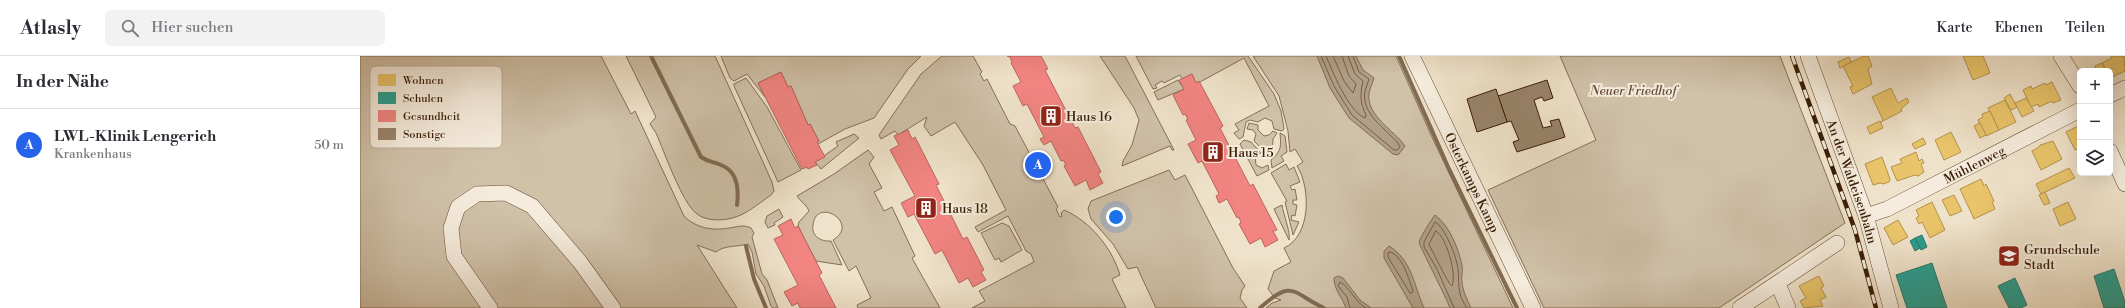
<!DOCTYPE html>
<html lang="de">
<meta charset="utf-8">
<style>
body{margin:0;font-family:"Libre Bodoni",serif;background:#f2f2f3;color:#2b2b33}
.controls{position:absolute;right:12px;top:12px;display:grid;overflow:hidden;border-radius:6px;box-shadow:0 4px 16px #0002}
.controls button{width:36px;height:36px;display:grid;place-items:center;padding:0;border:0;border-bottom:1px solid #e1e1e2;background:#fff;color:#2b2b33;font:20px sans-serif}
.you{position:absolute;left:756px;top:161px;width:14px;height:14px;margin:-10px;border:3px solid #fff;border-radius:50%;background:#1a73e8;box-shadow:0 0 0 6px #1a73e833}
.badge{display:grid;place-items:center;width:26px;height:26px;border-radius:50%;background:#2563eb;color:#fff;font-size:13px;font-weight:700}
.pin{position:absolute;translate:-50% -50%;border:2px solid #fff;box-shadow:0 1px 4px #0006}
.list{margin:0;padding:0;list-style:none}
h2{display:flex;justify-content:space-between;align-items:center;height:52px;margin:0;padding:0 16px;font-size:17px}
h2 small{font-size:13px;font-weight:400;color:#7c7c81}
.list li{display:grid;grid-template-columns:26px 1fr auto;gap:12px;align-items:center;box-sizing:border-box;height:72px;padding:0 16px;border-top:1px solid #e1e1e2}
.list b{display:block;font-size:15px;white-space:nowrap}
.list p{margin:0;font-size:13px;white-space:nowrap;color:#7c7c81}
.list em{font-size:13px;font-style:normal;color:#7c7c81}
.icon{flex:none;width:22px;height:22px;fill:none;stroke:currentColor;stroke-width:2;stroke-linecap:round;stroke-linejoin:round}
.map{position:relative;flex:none;width:1765px;height:252px;overflow:hidden}
header{display:flex;align-items:center;gap:24px;box-sizing:border-box;height:56px;padding:0 20px;background:#fff;border-bottom:1px solid #e1e1e2}
header strong{font-size:19px}
nav{display:flex;gap:22px;margin-inline-start:auto;font-size:14px}
.search{width:280px;height:36px;background:#f2f2f3;display:flex;align-items:center;gap:10px;box-sizing:border-box;padding:0 14px;border-radius:6px;color:#7c7c81;font-size:15px}
main{display:flex}
aside{flex:1;background:#fff}
.map>svg:first-child{display:block}
.green{fill:#d0c1a9;stroke:#846f57}
.water{fill:#b19f87;stroke:#816b53}
.homes{fill:#e9c46a;stroke:#b4924c}
.schools{fill:#2a9d8f;stroke:#2e7766}
.health{fill:#f28482;stroke:#ba655c}
.lines{fill:none;stroke-linecap:round;stroke-linejoin:round}
.shore{stroke:#755e46;stroke-width:1}
.stream{stroke:#816b53;stroke-width:4}
.building{fill:#98836b;stroke:#391d05}
.minor-casing{stroke:#664e36;stroke-width:16}
.minor{stroke:#f5ecdd;stroke-width:15}
.rail-casing{stroke:#391d05;stroke-width:4.5}
.rail{stroke:#f5ecdd;stroke-width:3;stroke-dasharray:9;stroke-linecap:butt}
.labels{text-anchor:middle;stroke-width:4;stroke-linejoin:round;paint-order:stroke}
.park-label{font-size:13px;font-style:italic;fill:#664e36;stroke:#f5ecdd}
.poi-label{font-size:13px;fill:#391d05;stroke:#f5ecdd;text-anchor:start}
.street-label{font-size:13px;fill:#391d05;stroke:#f5ecdd}
.key{fill:#f5ecdd;stroke:#bdae9c;stroke-width:1}
.key-label{font-size:11px;fill:#391d05}
</style>
<header>
<strong>Atlasly</strong>
<div class="search"><svg class="icon" aria-label="search" viewBox="0 0 24 24"><circle cx="10" cy="10" r="6"/><path d="M15 15l6 6"/></svg>Hier suchen</div>
<nav><a>Karte</a><a>Ebenen</a><a>Teilen</a></nav>
</header>
<main>
<aside>
<h2>In der Nähe<small></small></h2>
<ul class="list">
<li><span class="badge">A</span><div><b>LWL-Klinik Lengerich</b><p>Krankenhaus</p></div><em>50 m</em></li>
</ul>
</aside>
<div class="map">
<svg width="1765" height="252" viewBox="0 0 1765 252">
<rect width="100%" height="100%" fill="#efe2ca"/>
<filter id="stains"><feTurbulence type="fractalNoise" baseFrequency=".005" numOctaves="4"/><feColorMatrix values="0 0 0 0 .2 0 0 0 0 .09 0 0 0 0 .02 0 0 0 .5 -.17"/></filter>
<radialGradient id="worn" r=".72"><stop offset=".6" stop-color="#630" stop-opacity="0"/><stop offset="1" stop-color="#630" stop-opacity=".3"/></radialGradient>
<!-- green -->
<g class="green">
<path d="M 0,0 L 241,0 L 271,58 L 275,55 L 324,160 C 336,172 352,175 369,172 C 377,171 383,168 391,172 L 394,177 L 392,181 L 402,218 L 407,224 L 418,252 L 413,252 L 411,250 L 404,230 L 396,218 L 392,196 L 388,188 C 378,191 364,189 356,196 L 337,189 L 377,252 L 0,252 Z"/>
<path d="M 266,0 L 355,0 L 412,126 L 414,135 L 411,139 C 399,147 386,159 372,162 C 361,165 346,165 337,158 C 322,147 304,95 296,77 L 290,68 L 296,61 Z"/>
<path d="M 361,0 L 561,0 L 548,13 L 514,62 L 485,73 L 458,88 L 457,86 L 459,85 L 450,68 L 448,69 L 431,30 L 428,31 L 421,16 L 398,27 L 405,41 L 387,18 L 374,25 L 370,22 Z"/>
<path d="M 582,0 L 613,0 L 622,16 L 620,18 L 624,25 L 627,23 L 650,68 L 655,70 L 698,151 L 696,153 L 700,161 L 702,160 L 701,157 L 704,154 C 730,165 752,192 760,219 L 752,223 L 766,252 L 612,252 L 625,245 L 619,235 L 674,206 L 671,198 L 666,195 L 648,160 L 618,176 L 615,171 L 646,154 L 623,109 L 595,66 L 571,80 L 564,70 L 567,61 L 538,79 L 535,75 L 521,83 L 519,79 L 561,18 Z"/>
<path d="M 740,0 L 765,0 L 814,94 L 812,94 L 810,90 L 762,110 L 763,105 L 772,89 L 779,64 L 774,52 Z"/>
<path d="M 776,0 L 888,0 L 914,38 L 921,55 L 924,73 L 922,75 L 914,73 L 912,65 L 905,62 L 898,66 L 890,64 L 886,66 L 883,81 L 879,83 L 874,77 L 879,74 L 875,68 L 909,50 L 884,2 L 840,26 L 836,27 L 832,18 L 822,23 L 820,19 L 804,27 L 802,25 L 795,29 L 797,32 L 793,33 Z"/>
<path d="M 893,0 L 1036,0 L 1072,81 L 1153,252 L 906,252 L 912,247 L 921,244 L 915,242 L 908,233 L 914,215 L 931,206 L 924,192 C 951,180 951,132 937,110 L 943,106 L 935,93 L 930,96 L 928,75 L 919,40 Z"/>
<path d="M 1200,0 L 1420,0 L 1485,167 L 1359,252 L 1184,252 L 1128,134 L 1236,84 Z"/>
<path d="M 386,22 L 407,51 L 441,114 L 418,126 L 374,30 L 374,28 Z"/>
<path d="M 818,24 L 824,33 L 798,44 L 794,36 Z"/>
<path d="M 889,67 L 898,69 L 898,74 L 904,80 L 909,79 L 913,75 L 917,77 L 913,83 L 912,100 L 910,101 L 894,85 L 896,78 L 893,74 L 887,73 Z"/>
<path d="M 920,77 L 925,80 L 927,96 L 921,100 L 924,105 L 912,112 L 911,104 C 922,95 921,89 920,77 Z"/>
<path d="M 494,78 L 499,82 L 461,113 L 455,106 L 478,90 L 476,86 Z"/>
<path d="M 884,84 L 891,86 L 901,97 L 895,100 L 896,109 L 902,112 L 908,109 L 909,114 L 897,120 L 880,88 Z"/>
<path d="M 508,94 L 514,101 L 509,108 L 522,132 L 514,136 L 524,155 L 532,151 L 555,200 L 552,202 L 580,252 L 498,252 L 497,249 L 511,242 L 496,210 L 489,215 L 473,184 C 501,167 456,140 453,169 C 451,180 461,186 471,185 L 482,209 L 456,205 L 438,170 L 439,166 L 449,155 C 446,148 441,146 437,140 L 474,118 Z"/>
<path d="M 926,108 L 929,114 L 934,111 L 940,126 L 930,130 L 932,134 L 935,133 L 937,144 L 933,144 L 933,148 L 937,149 L 935,160 L 932,159 L 931,164 L 939,166 L 933,179 L 925,146 L 927,145 L 911,117 Z"/>
<path d="M 809,114 L 815,124 L 825,119 L 873,212 L 885,230 L 882,234 L 880,242 L 887,252 L 796,252 L 777,211 L 768,213 L 753,188 L 731,163 L 728,153 L 731,145 Z"/>
<path d="M 922,149 C 923,157 931,177 929,184 L 914,153 Z"/>
<path d="M 419,153 L 423,161 L 414,167 L 415,169 L 408,172 L 405,166 L 407,160 Z"/>
<path d="M 642,167 L 649,170 L 662,194 L 641,206 L 639,202 L 635,204 L 621,177 Z"/>
</g>
<!-- water -->
<g class="water">
<path d="M 957,0 L 996,0 L 1003,14 L 1014,22 C 1013,26 1010,32 1009,37 C 1006,60 1034,74 1045,90 L 1038,99 L 1033,98 L 989,62 L 970,32 Z"/>
<path d="M 1075,159 C 1089,169 1099,193 1102,210 C 1103,215 1101,221 1102,226 C 1103,236 1107,243 1111,252 L 1090,252 C 1087,243 1059,189 1059,186 C 1061,180 1071,164 1075,159 Z"/>
<path d="M 1029,190 C 1052,204 1054,230 1064,252 L 1053,252 L 1024,202 L 1024,195 Z"/>
<path d="M 978,220 L 983,222 L 1000,244 L 1011,252 L 986,252 C 982,241 974,234 974,222 Z"/>
</g>
<!-- homes -->
<g class="homes">
<path d="M 1504,0 L 1508,0 L 1512,10 L 1508,13 L 1512,28 L 1493,38 L 1490,31 L 1493,30 L 1483,10 Z"/>
<path d="M 1603,0 L 1623,0 L 1630,17 L 1613,24 Z"/>
<path d="M 1751,0 L 1764,0 L 1765,15 L 1750,22 L 1750,15 L 1746,15 L 1742,7 L 1752,2 Z"/>
<path d="M 1489,1 L 1491,6 L 1480,12 L 1478,6 Z"/>
<path d="M 1742,7 L 1746,15 L 1737,15 L 1735,10 Z"/>
<path d="M 1692,26 L 1701,44 L 1693,47 L 1692,45 L 1679,51 L 1678,48 L 1671,51 L 1663,34 L 1671,30 L 1672,33 L 1685,27 L 1686,29 Z"/>
<path d="M 1531,32 L 1538,47 L 1547,42 L 1549,46 L 1541,53 L 1542,55 L 1521,66 L 1523,64 L 1512,41 Z"/>
<path d="M 1650,38 L 1657,51 L 1651,54 L 1644,42 Z"/>
<path d="M 1666,42 L 1674,55 L 1662,61 L 1655,47 Z"/>
<path d="M 1645,44 L 1656,66 L 1639,74 L 1628,52 Z"/>
<path d="M 1630,55 L 1639,74 L 1626,80 L 1618,64 L 1623,61 L 1622,58 Z"/>
<path d="M 1520,65 L 1523,72 L 1510,78 L 1507,71 Z"/>
<path d="M 1620,67 L 1626,79 L 1620,82 L 1614,70 Z"/>
<path d="M 1720,69 L 1720,100 L 1717,93 L 1715,94 L 1706,76 Z"/>
<path d="M 1591,76 L 1601,96 L 1584,104 L 1575,84 Z"/>
<path d="M 1563,82 L 1566,88 L 1555,93 L 1552,88 Z"/>
<path d="M 1693,85 L 1702,103 L 1681,114 L 1672,95 L 1679,91 L 1680,89 Z"/>
<path d="M 1556,96 L 1559,105 L 1562,103 L 1564,107 L 1561,108 L 1564,116 L 1558,120 L 1555,119 L 1537,125 L 1531,111 L 1542,107 L 1540,103 Z"/>
<path d="M 1522,101 L 1530,123 L 1529,126 L 1523,128 L 1520,127 L 1513,129 L 1505,108 Z"/>
<path d="M 1709,112 L 1715,122 L 1681,138 L 1676,128 Z"/>
<path d="M 1621,123 L 1624,130 L 1626,128 L 1634,145 L 1632,146 L 1635,153 L 1614,163 L 1600,133 Z"/>
<path d="M 1685,136 L 1690,147 L 1684,149 L 1679,139 Z"/>
<path d="M 1594,139 L 1602,155 L 1590,160 L 1582,144 Z"/>
<path d="M 1572,146 L 1585,174 L 1570,182 L 1562,166 L 1559,168 L 1556,162 L 1559,160 L 1556,154 Z"/>
<path d="M 1708,146 L 1716,163 L 1700,170 L 1693,153 Z"/>
<path d="M 1538,164 L 1548,181 L 1533,189 L 1524,172 Z"/>
<path d="M 1459,220 L 1464,230 L 1461,232 L 1466,241 L 1460,244 L 1463,250 L 1444,252 L 1440,245 L 1446,242 L 1439,230 Z"/>
</g>
<!-- schools -->
<g class="schools">
<path d="M 1562,179 L 1567,191 L 1561,194 L 1555,182 Z"/>
<path d="M 1555,182 L 1560,192 L 1555,195 L 1550,185 Z"/>
<path d="M 1572,207 L 1587,252 L 1547,252 L 1536,219 Z"/>
<path d="M 1754,213 L 1765,246 L 1765,252 L 1744,252 L 1734,220 Z"/>
<path d="M 1655,222 L 1667,249 L 1661,252 L 1649,252 L 1638,230 Z"/>
</g>
<!-- health -->
<g class="health">
<path d="M 647,0 L 681,0 L 688,13 L 685,14 L 715,72 L 718,71 L 741,116 L 738,118 L 743,127 L 730,134 L 726,124 L 715,130 L 704,110 L 706,109 L 703,104 L 701,105 L 691,85 L 684,89 L 680,83 L 684,81 L 667,48 L 663,50 L 653,30 L 661,26 L 651,7 L 652,6 L 650,1 Z"/>
<path d="M 421,16 L 428,31 L 431,30 L 448,69 L 450,68 L 459,85 L 457,86 L 465,101 L 455,106 L 457,109 L 448,113 L 447,111 L 442,113 L 398,27 Z"/>
<path d="M 832,18 L 836,27 L 839,25 L 863,70 L 860,72 L 890,130 L 893,128 L 917,174 L 913,175 L 918,184 L 905,191 L 901,182 L 890,188 L 879,168 L 881,167 L 879,161 L 877,162 L 867,143 L 859,147 L 856,140 L 859,138 L 842,105 L 838,107 L 828,88 L 836,84 L 826,64 L 828,63 L 825,58 L 823,59 L 813,39 L 824,33 L 819,24 Z"/>
<path d="M 548,74 L 552,83 L 555,81 L 579,128 L 576,129 L 603,183 L 607,181 L 624,214 L 621,216 L 626,224 L 613,231 L 608,222 L 599,227 L 582,194 L 575,198 L 554,158 L 548,161 L 541,147 L 555,140 L 530,94 L 539,89 L 534,80 Z"/>
<path d="M 431,163 L 435,172 L 438,170 L 462,217 L 459,219 L 476,252 L 440,252 L 438,247 L 432,250 L 424,236 L 438,229 L 414,183 L 423,179 L 418,170 Z"/>
</g>
<g class="lines">
<!-- shore -->
<g class="shore">
<path d="M 961,0 L 974,30 L 992,59 L 1034,94 L 1037,94 L 1040,91 L 1038,87 C 1025,72 1001,58 1005,35 C 1006,31 1008,27 1009,23 L 999,16 L 993,0"/>
<path d="M 966,0 C 973,16 988,55 1005,62 L 1006,59 C 1000,47 1000,39 1003,25 L 995,18 L 988,0"/>
<path d="M 973,0 L 984,25 L 993,37 L 996,28 L 989,20 L 982,0"/>
<path d="M 1076,175 C 1087,181 1097,220 1092,230 C 1088,228 1074,197 1069,189 Z"/>
<path d="M 1029,196 C 1042,197 1049,224 1053,235 L 1052,237 L 1050,237 L 1028,201 Z"/>
<path d="M 990,252 L 987,241 L 978,230 L 980,226 C 990,231 994,245 1006,252"/>
<path d="M 1094,252 L 1077,213 L 1064,191 L 1064,186 L 1075,166 C 1085,171 1097,202 1098,213 C 1099,221 1098,229 1100,238 C 1101,243 1104,247 1107,252"/>
</g>
<!-- stream -->
<g class="stream">
<path d="M 291,0 L 341,101 C 350,107 352,105 361,109 C 377,115 379,133 377,149"/>
<path d="M 1039,0 L 1089,113 L 1157,252"/>
<path d="M 386,190 L 394,223 L 406,252"/>
<path d="M 900,252 C 933,222 932,237 964,252"/>
</g>
</g>
<!-- building -->
<g class="building">
<path d="M 1187,24 L 1193,42 L 1184,45 L 1182,41 L 1174,44 L 1183,72 L 1192,70 L 1190,65 L 1199,63 L 1205,81 L 1157,96 L 1153,86 L 1159,84 L 1151,65 L 1147,66 L 1138,40 Z"/>
<path d="M 1136,33 L 1147,66 L 1117,76 L 1107,43 Z"/>
</g>
<g class="lines">
<!-- minor casing -->
<g class="minor-casing">
<g id="minor">
<path id="s1" d="M 1052,0 L 1173,252"/>
<path id="s2" d="M 1448,0 L 1506,160 L 1531,252"/>
<path d="M 1701,0 L 1720,30"/>
<path d="M 1750,39 L 1765,32"/>
<path d="M 1750,95 L 1765,128"/>
<path id="s3" d="M 1506,160 L 1527,153 L 1720,54"/>
<path d="M 1418,228 L 1428,252"/>
<path d="M 130,252 L 94,200 L 91,172 L 98,151 L 117,138 L 146,137 L 172,150 L 220,206 L 253,252"/>
<path d="M 1380,252 L 1477,187"/>
</g>
</g>
<!-- minor -->
<use href="#minor" class="minor"/>
<!-- rail casing -->
<g class="rail-casing">
<path id="rail" d="M 1432,0 L 1495,174 L 1516,252"/>
</g>
<!-- rail -->
<use href="#rail" class="rail"/>
</g>
<!-- icons -->
<defs>
<g id="building-square" transform="scale(1.15)"><rect x="-9" y="-9" width="18" height="18" rx="4" fill="#8f2418" stroke="#f5ecdd"/><path d="M-4-6H4V6H1V3H-1V6H-4ZM-2.5-4.3h1.7v1.8h-1.7ZM.8-4.3h1.7v1.8H.8ZM-2.5-1h1.7V.8h-1.7ZM.8-1h1.7V.8H.8Z" fill="#fff"/></g>
<g id="school-square" transform="scale(1.15)"><rect x="-9" y="-9" width="18" height="18" rx="4" fill="#8f2418" stroke="#f5ecdd"/><path d="M0-5L7-2L0 1L-7-2ZM-4 1L0 2.5L4 1V4Q0 6-4 4Z" fill="#fff"/></g>
</defs>
<g fill-rule="evenodd">
<use href="#building-square" x="691" y="60"/>
<use href="#building-square" x="853" y="96"/>
<use href="#building-square" x="566" y="152"/>
<use href="#school-square" x="1649" y="200"/>
</g>
<g class="labels">
<!-- park labels -->
<g class="park-label">
<text x="1273" y="39">Neuer Friedhof</text>
</g>
<!-- poi labels -->
<g class="poi-label">
<text x="706" y="65">Haus 16</text>
<text x="868" y="101">Haus 15</text>
<text x="582" y="157">Haus 18</text>
<text x="1664" y="198">Grundschule<tspan x="1664" dy="15">Stadt</tspan></text>
</g>
<!-- street labels -->
<g class="street-label">
<text dy="5" stroke="none"><textPath href="#s3" startOffset="120">Mühlenweg</textPath></text>
<text dy="5" stroke="none"><textPath href="#s2" startOffset="133">An der Waldeisenbahn</textPath></text>
<text dy="5" stroke="none"><textPath href="#s1" startOffset="140">Osterkamps Kamp</textPath></text>
</g>
</g>
<!-- legend -->
<rect x="10" y="10" width="132" height="82" rx="6" class="key"/>
<rect x="18" y="18" width="18" height="12" fill="#e9c46a"/>
<rect x="18" y="36" width="18" height="12" fill="#2a9d8f"/>
<rect x="18" y="54" width="18" height="12" fill="#f28482"/>
<rect x="18" y="72" width="18" height="12" fill="#98836b"/>
<g class="key-label">
<text x="43" y="28">Wohnen</text>
<text x="43" y="46">Schulen</text>
<text x="43" y="64">Gesundheit</text>
<text x="43" y="82">Sonstige</text>
</g>
<rect width="100%" height="100%" filter="url(#stains)"/>
<rect width="100%" height="100%" fill="url(#worn)"/>
</svg>
<div class="controls">
<button>+</button>
<button>−</button>
<button><svg class="icon" aria-label="layers" viewBox="0 0 24 24"><path d="M12 4l9 5-9 5-9-5zM3 14l9 5 9-5"/></svg></button>
</div>
<div class="you"></div>
<div class="pin badge" style="left:678px;top:109px">A</div>
</div>
</main>
